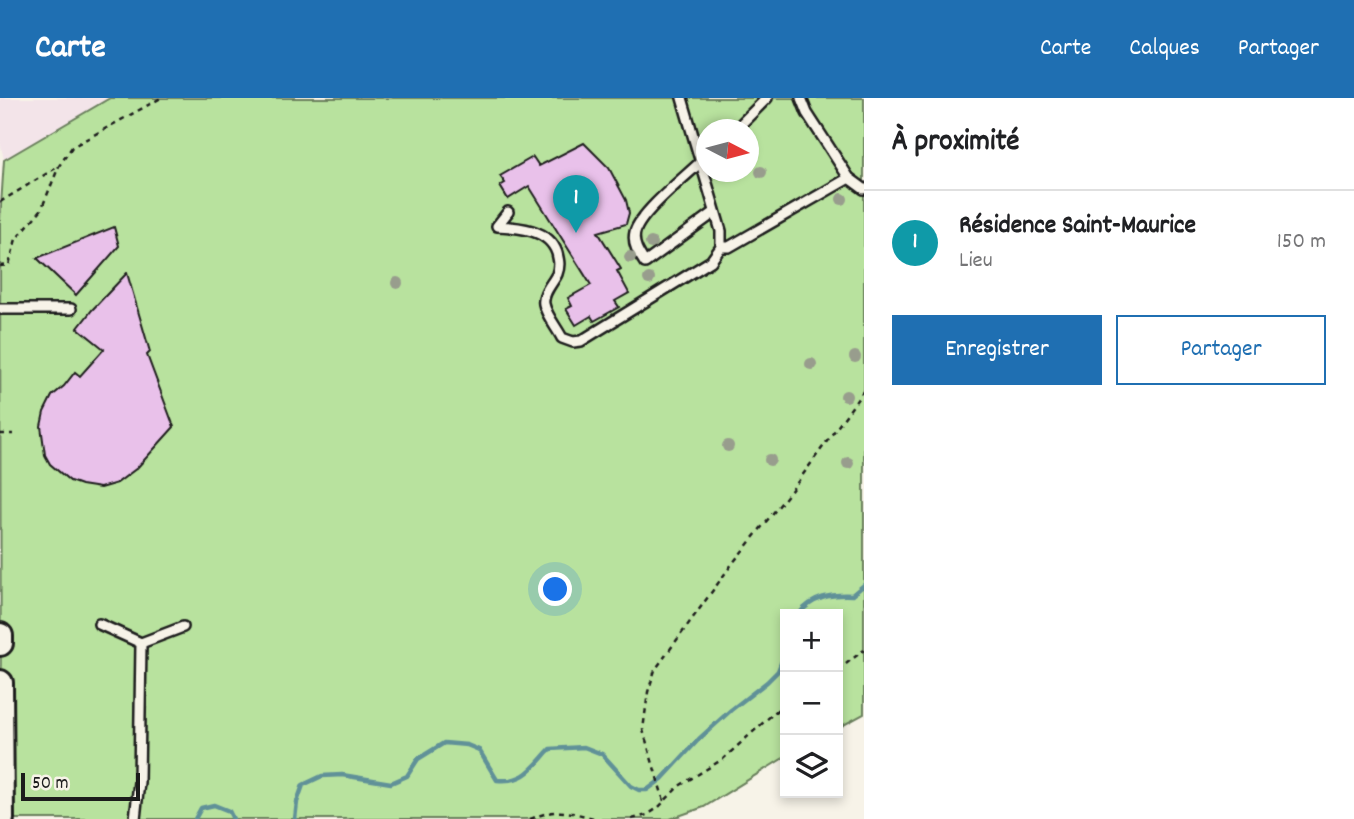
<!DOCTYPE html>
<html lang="fr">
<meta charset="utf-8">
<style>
body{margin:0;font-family:Dekko,sans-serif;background:#f2f2f2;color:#202124}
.controls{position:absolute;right:21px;bottom:21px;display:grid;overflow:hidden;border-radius:0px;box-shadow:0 4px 10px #0003}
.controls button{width:63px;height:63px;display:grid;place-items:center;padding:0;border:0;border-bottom:2px solid #e0e0e0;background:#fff;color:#202124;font:35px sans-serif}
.compass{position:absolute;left:696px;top:21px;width:63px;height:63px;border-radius:50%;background:#fff;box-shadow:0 4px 10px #0003;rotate:96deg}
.scale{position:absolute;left:21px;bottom:18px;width:119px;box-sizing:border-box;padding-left:7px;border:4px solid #1c1c1c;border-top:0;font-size:19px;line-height:24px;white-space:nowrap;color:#1c1c1c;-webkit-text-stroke:5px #f7f3e8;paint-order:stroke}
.you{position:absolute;left:556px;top:492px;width:24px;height:24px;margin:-18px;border:5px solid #fff;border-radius:50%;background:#1a73e8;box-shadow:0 0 0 10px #1a73e833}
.badge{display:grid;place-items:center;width:46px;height:46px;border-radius:50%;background:#1f6fb2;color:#fff;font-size:23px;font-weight:700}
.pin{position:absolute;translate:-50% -58px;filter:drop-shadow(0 2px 4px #0008)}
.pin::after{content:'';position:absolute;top:37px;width:24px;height:21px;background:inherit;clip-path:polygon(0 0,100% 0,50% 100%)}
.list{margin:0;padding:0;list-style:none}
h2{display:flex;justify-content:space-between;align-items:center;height:91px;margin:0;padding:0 28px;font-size:30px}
h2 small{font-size:23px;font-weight:400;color:#757577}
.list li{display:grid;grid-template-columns:46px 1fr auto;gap:21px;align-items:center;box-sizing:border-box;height:105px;padding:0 28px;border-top:2px solid #e0e0e0}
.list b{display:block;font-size:26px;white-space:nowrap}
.list p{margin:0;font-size:23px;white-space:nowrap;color:#757577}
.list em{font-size:23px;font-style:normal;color:#757577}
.actions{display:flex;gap:14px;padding:21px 28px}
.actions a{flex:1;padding:16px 0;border:2px solid #1f6fb2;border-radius:0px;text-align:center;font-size:24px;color:#1f6fb2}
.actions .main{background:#1f6fb2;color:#fff}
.icon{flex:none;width:38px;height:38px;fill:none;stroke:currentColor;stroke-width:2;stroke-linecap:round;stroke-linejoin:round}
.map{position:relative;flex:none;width:864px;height:721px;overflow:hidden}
header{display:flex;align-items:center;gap:42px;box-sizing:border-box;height:98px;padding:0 35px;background:#1f6fb2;color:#fff}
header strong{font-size:33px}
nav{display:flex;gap:38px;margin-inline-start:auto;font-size:24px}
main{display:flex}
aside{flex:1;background:#fff}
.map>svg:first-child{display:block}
.built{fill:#f3e4e9}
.green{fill:#b8e29e;stroke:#6a7f5d;stroke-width:2;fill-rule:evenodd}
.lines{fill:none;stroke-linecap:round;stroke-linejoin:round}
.stream{stroke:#609198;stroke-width:4.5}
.building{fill:#e9c1ea;stroke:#1c1c1c;stroke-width:2}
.lane-casing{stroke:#1c1c1c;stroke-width:14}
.secondary-casing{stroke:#1c1c1c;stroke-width:30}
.path{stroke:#1c1c1c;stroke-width:2.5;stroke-dasharray:5 5;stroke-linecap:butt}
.lane{stroke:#f7f3e8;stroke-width:9}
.secondary{stroke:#f7f3e8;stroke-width:24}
.tree{fill:#989d8d}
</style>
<header>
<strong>Carte</strong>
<nav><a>Carte</a><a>Calques</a><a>Partager</a></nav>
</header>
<main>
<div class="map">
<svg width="864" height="721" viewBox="0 0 864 721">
<rect width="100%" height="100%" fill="#f7f3e8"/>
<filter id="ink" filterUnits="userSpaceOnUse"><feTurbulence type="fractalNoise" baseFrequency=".0143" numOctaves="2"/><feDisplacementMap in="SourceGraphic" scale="14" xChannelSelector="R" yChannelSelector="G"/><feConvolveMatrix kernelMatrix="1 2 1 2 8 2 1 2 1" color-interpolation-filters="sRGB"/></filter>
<g filter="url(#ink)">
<!-- built -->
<path class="built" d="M 0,0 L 110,0 L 4,62 L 0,44 Z"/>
<!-- green -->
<path class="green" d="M 110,0 L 864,0 L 864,616 L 838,630 L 838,516 L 785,516 L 785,659 L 704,709 L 670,721 L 1,721 L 0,123 L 4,62 ZM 706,32 L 748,32 L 748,74 L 706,74 Z"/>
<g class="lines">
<!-- stream -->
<g class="stream">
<path d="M 799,516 C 812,499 831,496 852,497 L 864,487"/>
<path d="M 195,721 L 201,710 L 214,707 L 229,713 L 233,721"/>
<path d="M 295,721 L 297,704 L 303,687 L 322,678 L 342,677 L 391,685 L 407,678 L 418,661 L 444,645 L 467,647 L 479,652 L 497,682 C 525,685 533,669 550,651 L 584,649 L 602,656 L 631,688 L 639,692 L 647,692 L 662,681 L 699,641 L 731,612 L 767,584 L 778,573 L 785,555"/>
</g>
</g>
<!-- building -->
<g class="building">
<path d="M 584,45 L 609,70 L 626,102 L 629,115 L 626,126 L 598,134 L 621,171 L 617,173 L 629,195 L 615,203 L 619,209 L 594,223 L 591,218 L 576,227 L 566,211 L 572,208 L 568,200 L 591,187 L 529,88 L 508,101 L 500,88 L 505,85 L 500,78 L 533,59 L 539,68 Z"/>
<path d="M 114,129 L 119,148 L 76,197 L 37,160 Z"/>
<path d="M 127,175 L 150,254 L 147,257 L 174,329 L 137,370 L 117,385 L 100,390 L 81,387 L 70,383 L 50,366 L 45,357 L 41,328 L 44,314 L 52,298 L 64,288 L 75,274 L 80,278 L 104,251 L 78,230 L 92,212 Z"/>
</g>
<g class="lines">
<!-- lane casing -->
<g class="lane-casing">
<g id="lane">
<path d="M 801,0 L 807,15 L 849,80 L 864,91"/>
<path d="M 735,32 L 767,0"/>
<path d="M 706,59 C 689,76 641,113 635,134 C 632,146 639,156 645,165 L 715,114"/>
<path d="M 508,114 L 497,128 C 518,129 549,131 557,155 C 559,163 560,168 557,176 C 553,185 542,195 544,206 C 546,217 557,230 562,240 L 573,244 L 581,243 L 711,163 L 721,149 L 721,133 L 682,0"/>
<path d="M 721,149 L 729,149 L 849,80"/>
<path d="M 0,211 L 71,211"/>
<path d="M 99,526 L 141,545 L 183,529"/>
<path d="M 135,721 L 139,684 L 141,545"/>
</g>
</g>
<!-- secondary casing -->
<g class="secondary-casing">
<g id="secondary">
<path d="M 0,538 L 0,545"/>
<path d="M 0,585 L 1,721"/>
</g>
</g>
<!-- path -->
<g class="path">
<path d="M 0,104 L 59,68"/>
<path d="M 0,168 L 9,167 L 16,141 L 41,112 L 59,68 L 72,49 L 161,0"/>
<path d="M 0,336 L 13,336"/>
<path d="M 838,572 L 864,552"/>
<path d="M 664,703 L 643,632 L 648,594 L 655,572 L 732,466 L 794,389 L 864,292"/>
<path d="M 530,721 C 559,709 569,714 597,721"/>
<path d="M 632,721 L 647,717 L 658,710 L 679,688 L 723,661 L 785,605"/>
</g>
<!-- lane -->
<use href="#lane" class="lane"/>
<!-- secondary -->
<use href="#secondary" class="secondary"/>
</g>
<!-- trees -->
<g class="tree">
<circle cx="761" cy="74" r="6"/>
<circle cx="842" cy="101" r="6"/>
<circle cx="651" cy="145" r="6"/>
<circle cx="630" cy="159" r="6"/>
<circle cx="649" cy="181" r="6"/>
<circle cx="397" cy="185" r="6"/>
<circle cx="855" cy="259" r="6"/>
<circle cx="811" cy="266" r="6"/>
<circle cx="846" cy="298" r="6"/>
<circle cx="728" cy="348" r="6"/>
<circle cx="770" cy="362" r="6"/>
<circle cx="848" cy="365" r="6"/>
</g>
</g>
</svg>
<div class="controls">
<button>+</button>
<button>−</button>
<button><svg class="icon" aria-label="layers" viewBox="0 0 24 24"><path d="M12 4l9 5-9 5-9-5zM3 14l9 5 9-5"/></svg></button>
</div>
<svg class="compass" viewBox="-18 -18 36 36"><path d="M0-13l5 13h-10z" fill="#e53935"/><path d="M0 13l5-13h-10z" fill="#757577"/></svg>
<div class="scale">50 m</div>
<div class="you"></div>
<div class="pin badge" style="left:576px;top:135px;background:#0f9aa8">1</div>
</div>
<aside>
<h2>À proximité<small></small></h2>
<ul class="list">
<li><span class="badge" style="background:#0f9aa8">1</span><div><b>Résidence Saint-Maurice</b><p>Lieu</p></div><em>150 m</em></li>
</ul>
<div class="actions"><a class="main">Enregistrer</a><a>Partager</a></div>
</aside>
</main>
